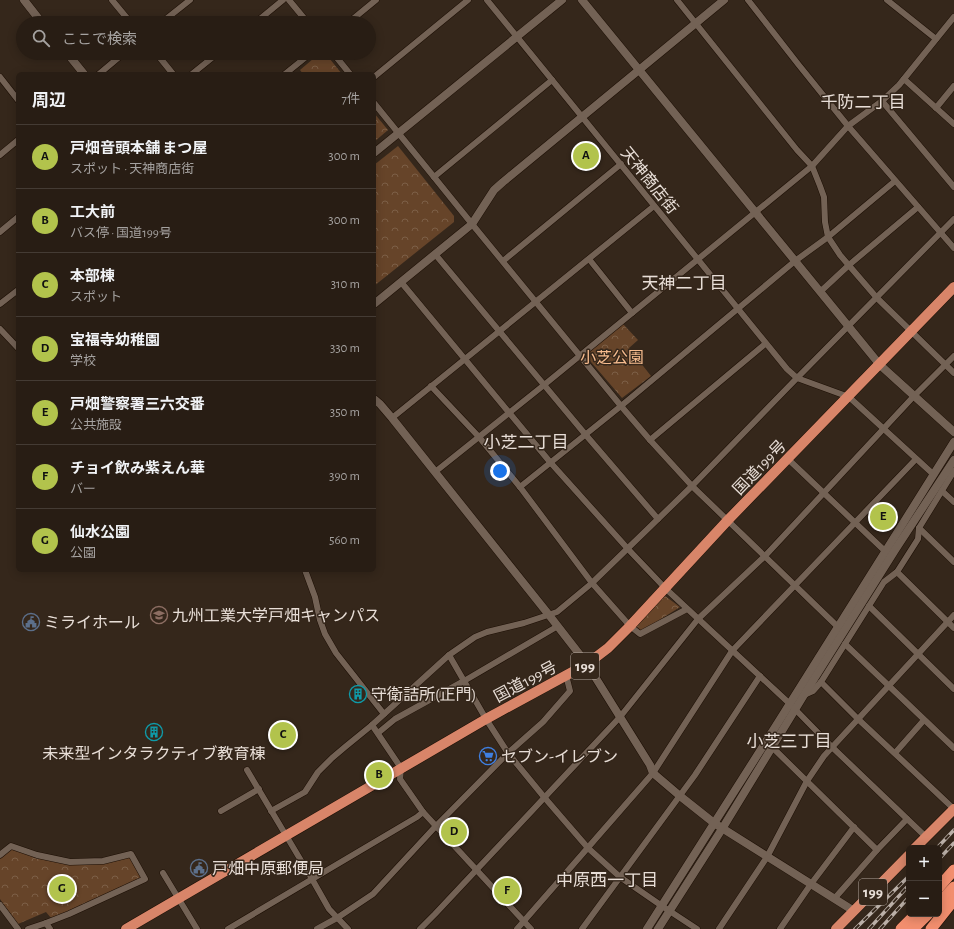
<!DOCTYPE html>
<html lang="ja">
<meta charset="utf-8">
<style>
body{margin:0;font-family:"Alegreya Sans","Noto Sans JP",sans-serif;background:#30261d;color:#f1f3f6}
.controls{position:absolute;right:12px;bottom:12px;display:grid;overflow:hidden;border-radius:6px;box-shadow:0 2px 10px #0003}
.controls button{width:36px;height:36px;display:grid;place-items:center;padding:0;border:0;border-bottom:1px solid #443b34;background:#281d14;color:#f1f3f6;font:20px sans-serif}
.you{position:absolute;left:500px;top:471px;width:14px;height:14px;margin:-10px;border:3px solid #fff;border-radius:50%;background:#1a73e8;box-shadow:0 0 0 6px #1a73e833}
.badge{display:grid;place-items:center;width:26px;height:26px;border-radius:50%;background:#b2c34c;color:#111;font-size:13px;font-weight:700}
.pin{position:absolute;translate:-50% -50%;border:2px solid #fff;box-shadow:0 1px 4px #0006}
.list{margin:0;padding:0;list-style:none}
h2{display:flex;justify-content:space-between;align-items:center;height:52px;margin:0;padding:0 16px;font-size:17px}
h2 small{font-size:13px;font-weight:400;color:#a5a2a0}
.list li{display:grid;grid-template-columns:26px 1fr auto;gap:12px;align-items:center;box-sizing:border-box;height:64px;padding:0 16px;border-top:1px solid #443b34}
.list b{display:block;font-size:15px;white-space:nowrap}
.list p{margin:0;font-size:13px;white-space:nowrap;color:#a5a2a0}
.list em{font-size:13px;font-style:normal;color:#a5a2a0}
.icon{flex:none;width:22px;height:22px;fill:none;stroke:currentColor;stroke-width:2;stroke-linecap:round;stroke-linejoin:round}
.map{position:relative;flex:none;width:954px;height:929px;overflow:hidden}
.search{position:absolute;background:#281d14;box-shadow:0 2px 10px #0003;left:16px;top:16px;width:360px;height:44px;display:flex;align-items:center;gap:10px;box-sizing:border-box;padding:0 14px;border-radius:22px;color:#a5a2a0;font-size:15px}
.panel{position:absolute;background:#281d14;box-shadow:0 2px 10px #0003;left:16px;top:72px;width:360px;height:500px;border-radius:6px}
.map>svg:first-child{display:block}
.forest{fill:url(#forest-crowns)}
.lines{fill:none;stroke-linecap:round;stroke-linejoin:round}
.minor-casing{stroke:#1d0f05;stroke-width:7}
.tertiary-casing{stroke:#1d0f05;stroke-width:9}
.trunk-casing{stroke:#1d0f05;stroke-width:11}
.motorway-casing{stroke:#1d0f05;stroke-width:12}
.minor{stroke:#736255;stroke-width:6}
.tertiary{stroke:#736255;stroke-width:8}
.trunk{stroke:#d88569;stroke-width:10}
.motorway{stroke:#f28e6e;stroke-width:11}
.rail-casing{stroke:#bbb0a8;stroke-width:3.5}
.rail{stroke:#35271b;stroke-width:2;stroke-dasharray:6;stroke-linecap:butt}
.labels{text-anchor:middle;stroke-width:3;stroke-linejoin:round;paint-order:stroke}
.shield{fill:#35271b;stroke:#b2a79f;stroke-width:1}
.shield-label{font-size:15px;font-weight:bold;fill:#e8ded7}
.street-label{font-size:16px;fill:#e8ded7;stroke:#35271b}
.park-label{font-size:16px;fill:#f6bb8e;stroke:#35271b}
.poi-label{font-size:16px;fill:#e8ded7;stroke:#35271b;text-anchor:start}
.neighbourhood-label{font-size:17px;fill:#e8ded7;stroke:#35271b}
</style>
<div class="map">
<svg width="954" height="929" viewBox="0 0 954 929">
<defs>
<pattern id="forest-crowns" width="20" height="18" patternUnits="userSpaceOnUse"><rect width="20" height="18" fill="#664429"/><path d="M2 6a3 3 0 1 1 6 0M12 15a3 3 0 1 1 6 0" fill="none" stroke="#7c5f47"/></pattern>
</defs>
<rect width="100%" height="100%" fill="#35271b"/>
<!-- forest -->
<g class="forest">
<path d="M 320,53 L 325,53 L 342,74 L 303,74 L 300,70 Z"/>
<path d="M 374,113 L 388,130 L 374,142 Z"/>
<path d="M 398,146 L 454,216 L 454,222 L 374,286 L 374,165 Z"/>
<path d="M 623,324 L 638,340 L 629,348 L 651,376 L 622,398 L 585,355 Z"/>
<path d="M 665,596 L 680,607 L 642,631 L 635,626 Z"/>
<path d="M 14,846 L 35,858 L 70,862 L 103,861 L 131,854 L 145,879 L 83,908 L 51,918 L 46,912 L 18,924 L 6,908 L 0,899 L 0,857 Z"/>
</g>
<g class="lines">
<!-- minor casing -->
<g class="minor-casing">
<g id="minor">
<path d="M 112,0 L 131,23"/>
<path d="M 289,0 L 308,23"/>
<path d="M 487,0 L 787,369 L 797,378 L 849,397 L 933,474"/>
<path d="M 677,0 L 797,150 L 812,166 L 820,186 L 824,197 L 825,222 L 828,237 L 840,255 L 877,298 L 954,373"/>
<path d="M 748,0 L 798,64 L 848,126 L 954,248"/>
<path d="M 887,0 L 936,39"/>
<path d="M 161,23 L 190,0"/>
<path d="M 255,23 L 283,0"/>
<path d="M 348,23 L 376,0"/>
<path d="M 156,53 L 173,74"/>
<path d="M 333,53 L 350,74"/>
<path d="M 99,74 L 124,53"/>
<path d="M 192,74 L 218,53"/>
<path d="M 285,74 L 311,53"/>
<path d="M 0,77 L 18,100"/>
<path d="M 374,77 L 468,0"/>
<path d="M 904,79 L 954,124"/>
<path d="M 882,101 L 954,187"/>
<path d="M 374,103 L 434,177 L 472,224 L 621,406 L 650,440 L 692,486 L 838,627"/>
<path d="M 936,108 L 954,86"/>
<path d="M 0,155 L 18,140"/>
<path d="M 434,177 L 552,80"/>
<path d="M 0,232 L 18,217"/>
<path d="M 435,254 L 585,434 L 658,519"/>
<path d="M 589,259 L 632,313"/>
<path d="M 503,261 L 621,164"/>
<path d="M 401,282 L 550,462 L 628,549 L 665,588 L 790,704 L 832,747 L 926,837"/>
<path d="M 820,292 L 849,265 L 918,207"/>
<path d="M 0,304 L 18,290"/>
<path d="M 0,329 L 18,348"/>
<path d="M 431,386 L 479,437 L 520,487 L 592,583 L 630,626 L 640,634 L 687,609"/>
<path d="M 392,418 L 654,206"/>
<path d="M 650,440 L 765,344"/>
<path d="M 788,459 L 886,552"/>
<path d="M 435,472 L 544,385 L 812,166 L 848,126 L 882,101 L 899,85 L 954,17"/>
<path d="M 520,487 L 621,406 L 795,261 L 828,237 L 895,181"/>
<path d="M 942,491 L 954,502"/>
<path d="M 919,528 L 954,562"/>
<path d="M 305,570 L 315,597 L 320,620 L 325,634 L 336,653 L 384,714"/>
<path d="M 897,572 L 954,628"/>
<path d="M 869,606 L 954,689"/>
<path d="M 845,644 L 954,748"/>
<path d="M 449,655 L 486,719 L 508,753 L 544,797 L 588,848 L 620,877 L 662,906 L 697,929"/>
<path d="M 821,682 L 858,719 L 954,809"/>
<path d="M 804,695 L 813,691 L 821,682 L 884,582 L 897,572 L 918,539 L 919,528 L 954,471"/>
<path d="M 372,725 L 401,768 L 400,779 L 423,812 L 531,929"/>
<path d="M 378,733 L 395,719 L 464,681 L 558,626"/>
<path d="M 772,747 L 877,850"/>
<path d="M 895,753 L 924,720"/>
<path d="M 247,770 L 312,879 L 329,909 L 348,929"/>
<path d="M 221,811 L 259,789"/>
<path d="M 271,811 L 305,792 L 318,772 L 332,758 L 345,747 L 372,725 L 449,655 L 475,637 L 487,632 L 524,623 L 557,612 L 592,583 L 692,486 L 797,378 L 954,219"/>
<path d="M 0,855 L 11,846 L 37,855 L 70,862 L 103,861 L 131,854 L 145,879 L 69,914 L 46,923"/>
<path d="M 163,873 L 197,929"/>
<path d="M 834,899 L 877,850 L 907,819"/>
<path d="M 0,905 L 18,929"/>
<path d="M 28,929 L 46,923 L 50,929"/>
<path d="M 228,929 L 417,817 L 423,812"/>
<path d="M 317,929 L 337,918 L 373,894 L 435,827 L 508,753 L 543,722 L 570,691 L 566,675"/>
<path d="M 420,929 L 435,914 L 620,717 L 698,619 L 765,556 L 914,396 L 954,356"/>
<path d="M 517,929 L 653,773 L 732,651 L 916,459"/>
<path d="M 582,929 L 695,775 L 760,676"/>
<path d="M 719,929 L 767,857 L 807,781 L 824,756 L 954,615"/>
<path d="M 780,929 L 811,884 L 854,827"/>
</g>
</g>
<!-- tertiary casing -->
<g class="tertiary-casing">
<g id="tertiary">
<path d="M 24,0 L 42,23"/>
<path d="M 582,0 L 880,365 L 954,432"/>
<path d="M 67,53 L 84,74"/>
<path d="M 374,153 L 562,0"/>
<path d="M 374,304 L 472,224 L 494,190 L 503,182 L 724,0"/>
<path d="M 374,399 L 380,404 L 392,418 L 435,472 L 549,615 L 587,664 L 650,765 L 653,773 L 680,796 L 714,823 L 854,911"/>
<path d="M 647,929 L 779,721 L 954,442"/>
<path d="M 658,929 L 722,829 L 804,695 L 895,550 L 954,460"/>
</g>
</g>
<!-- trunk casing -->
<g class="trunk-casing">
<g id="trunk">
<path d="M 915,848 L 954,809"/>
<path d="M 126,929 L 486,719 L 587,664 L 608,648 L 630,626 L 728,520 L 954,287"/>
<path d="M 836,929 L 909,855"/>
</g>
</g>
<!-- motorway casing -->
<g class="motorway-casing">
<g id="motorway">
<path d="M 939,887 L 954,870"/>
<path d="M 939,903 L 954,887"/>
<path d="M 901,929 L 916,914"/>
<path d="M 913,929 L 928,914"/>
<path d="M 931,929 L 954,900"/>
</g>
</g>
<!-- minor -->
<use href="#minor" class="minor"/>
<!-- tertiary -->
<use href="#tertiary" class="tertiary"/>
<!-- trunk -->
<use href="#trunk" class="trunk"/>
<!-- motorway -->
<use href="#motorway" class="motorway"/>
<!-- rail casing -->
<g class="rail-casing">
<g id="rail">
<path d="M 937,848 L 954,830"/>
<path d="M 939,859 L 954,843"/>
<path d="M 855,929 L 909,876"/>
<path d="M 869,929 L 909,885"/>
<path d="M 880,929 L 909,897"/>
</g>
</g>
<!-- rail -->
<use href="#rail" class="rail"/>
</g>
<!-- icons -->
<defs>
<g id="university-ring" transform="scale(0.9)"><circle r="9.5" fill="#35271b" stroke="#8d6e63" stroke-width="1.5"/><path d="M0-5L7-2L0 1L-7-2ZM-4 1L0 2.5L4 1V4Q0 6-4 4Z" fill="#8d6e63"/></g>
<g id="civic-ring" transform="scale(0.9)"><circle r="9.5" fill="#35271b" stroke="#5c6f8a" stroke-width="1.5"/><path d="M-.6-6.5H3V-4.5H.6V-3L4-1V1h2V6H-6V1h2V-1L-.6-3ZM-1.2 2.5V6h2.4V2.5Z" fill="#5c6f8a"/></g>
<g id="building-ring" transform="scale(0.9)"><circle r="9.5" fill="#35271b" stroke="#0f9aa8" stroke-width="1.5"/><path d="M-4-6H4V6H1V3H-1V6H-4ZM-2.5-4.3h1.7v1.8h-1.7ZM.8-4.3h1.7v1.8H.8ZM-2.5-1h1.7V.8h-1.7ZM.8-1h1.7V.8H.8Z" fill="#0f9aa8"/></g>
<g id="supermarket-ring" transform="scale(0.9)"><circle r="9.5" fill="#35271b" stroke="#3f7fe0" stroke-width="1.5"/><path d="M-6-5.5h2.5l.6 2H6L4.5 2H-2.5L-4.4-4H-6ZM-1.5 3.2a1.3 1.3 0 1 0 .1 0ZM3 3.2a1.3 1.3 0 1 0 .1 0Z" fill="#3f7fe0"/></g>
</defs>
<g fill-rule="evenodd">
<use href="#university-ring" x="159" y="615"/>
<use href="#civic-ring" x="31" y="622"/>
<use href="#building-ring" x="358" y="694"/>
<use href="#building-ring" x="154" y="732"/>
<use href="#supermarket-ring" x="488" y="756"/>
<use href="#civic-ring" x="199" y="868"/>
</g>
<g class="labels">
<!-- shield labels -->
<g class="shield">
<rect x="571" y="653" width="28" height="26" rx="3"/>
<rect x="859" y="879" width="28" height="26" rx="3"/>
</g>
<g class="shield-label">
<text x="585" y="671">199</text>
<text x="873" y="897">199</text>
</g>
<!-- street labels -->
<g class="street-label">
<text transform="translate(650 180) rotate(51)" y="6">天神商店街</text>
<text transform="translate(759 467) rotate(-46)" y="6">国道199号</text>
<text transform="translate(525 681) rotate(-28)" y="6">国道199号</text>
</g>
<!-- park labels -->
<g class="park-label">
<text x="612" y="363">小芝公園</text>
</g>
<!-- poi labels -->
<g class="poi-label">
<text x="172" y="621">九州工業大学戸畑キャンパス</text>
<text x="44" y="628">ミライホール</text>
<text x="371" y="700">守衛詰所(正門)</text>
<text x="154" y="759" text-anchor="middle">未来型インタラクティブ教育棟</text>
<text x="501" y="762">セブン-イレブン</text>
<text x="212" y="874">戸畑中原郵便局</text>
</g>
<!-- neighbourhood labels -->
<g class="neighbourhood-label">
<text x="863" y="108">千防二丁目</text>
<text x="684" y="289">天神二丁目</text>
<text x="526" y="448">小芝二丁目</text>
<text x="789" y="747">小芝三丁目</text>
<text x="607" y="886">中原西一丁目</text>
</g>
</g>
</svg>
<div class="controls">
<button>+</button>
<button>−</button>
</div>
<div class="you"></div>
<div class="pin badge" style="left:586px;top:156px">A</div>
<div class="pin badge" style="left:379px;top:775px">B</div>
<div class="pin badge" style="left:283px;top:735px">C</div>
<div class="pin badge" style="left:454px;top:832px">D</div>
<div class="pin badge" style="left:883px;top:517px">E</div>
<div class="pin badge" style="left:507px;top:891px">F</div>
<div class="pin badge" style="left:62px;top:889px">G</div>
<div class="search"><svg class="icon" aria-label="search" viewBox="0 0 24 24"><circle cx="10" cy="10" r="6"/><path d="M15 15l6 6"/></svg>ここで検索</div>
<section class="panel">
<h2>周辺<small>7件</small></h2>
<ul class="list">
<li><span class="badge">A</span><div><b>戸畑音頭本舗 まつ屋</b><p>スポット · 天神商店街</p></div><em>300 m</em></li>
<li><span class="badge">B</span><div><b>工大前</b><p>バス停 · 国道199号</p></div><em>300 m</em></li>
<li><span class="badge">C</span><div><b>本部棟</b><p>スポット</p></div><em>310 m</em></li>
<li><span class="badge">D</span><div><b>宝福寺幼稚園</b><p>学校</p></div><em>330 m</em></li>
<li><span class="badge">E</span><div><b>戸畑警察署三六交番</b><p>公共施設</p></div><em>350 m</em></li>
<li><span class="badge">F</span><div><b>チョイ飲み紫えん華</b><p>バー</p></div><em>390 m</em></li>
<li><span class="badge">G</span><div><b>仙水公園</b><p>公園</p></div><em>560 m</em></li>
</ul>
</section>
</div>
